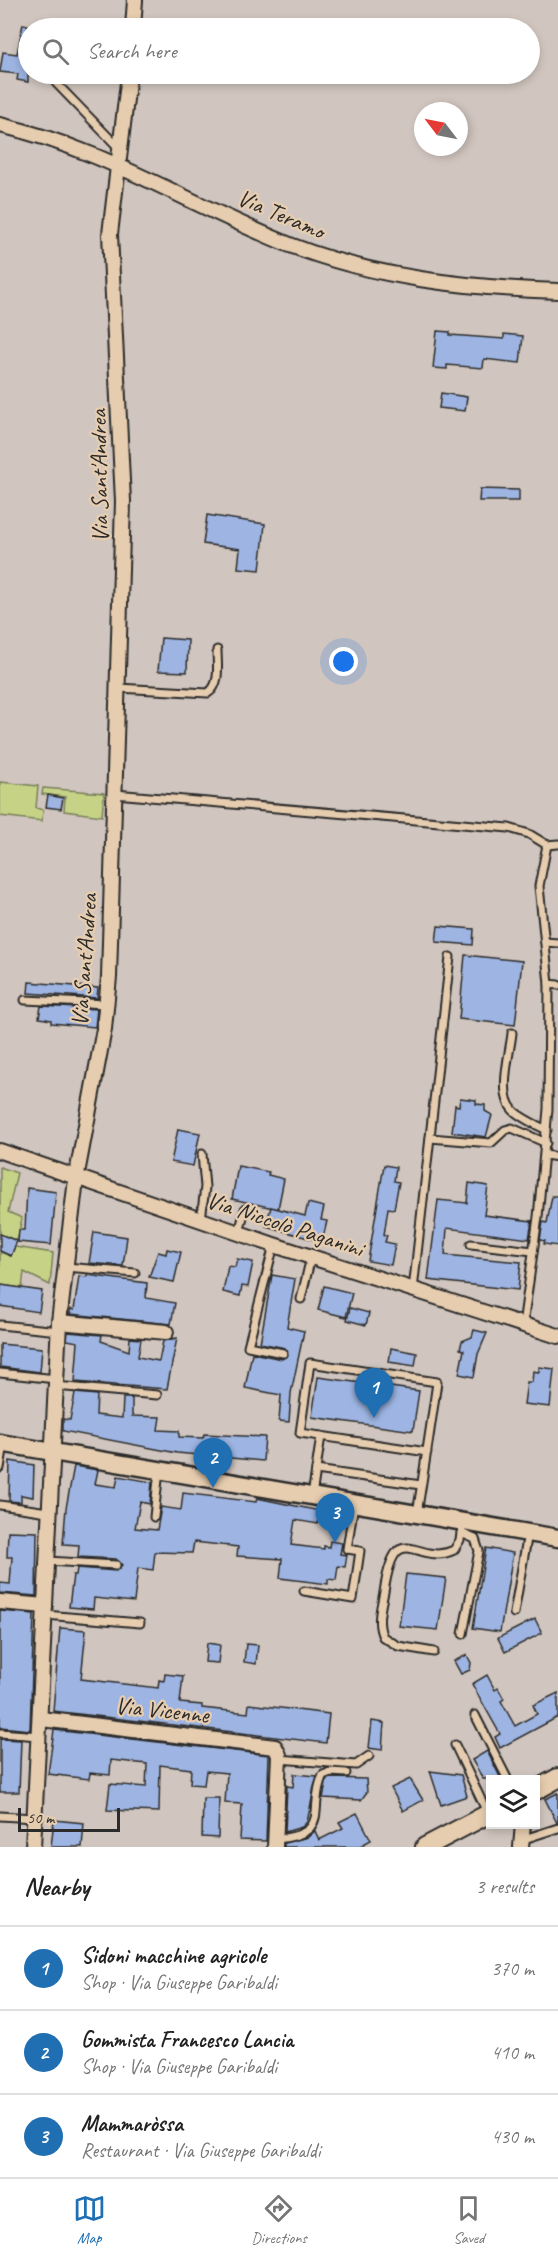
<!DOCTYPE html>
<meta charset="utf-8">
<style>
body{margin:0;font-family:Caveat,sans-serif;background:#f2f2f2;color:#222}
.controls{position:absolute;right:18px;bottom:18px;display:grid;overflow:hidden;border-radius:0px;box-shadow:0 3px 9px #0003}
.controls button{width:54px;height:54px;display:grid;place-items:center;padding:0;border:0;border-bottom:2px solid #e0e0e0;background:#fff;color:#222;font:30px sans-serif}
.compass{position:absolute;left:414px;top:102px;width:54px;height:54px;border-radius:50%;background:#fff;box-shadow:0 3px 9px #0003;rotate:302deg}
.scale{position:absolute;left:18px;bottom:15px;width:102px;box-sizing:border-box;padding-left:6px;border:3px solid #2b2b2b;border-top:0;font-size:16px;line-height:21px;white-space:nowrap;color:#2b2b2b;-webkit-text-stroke:4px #e7cdaf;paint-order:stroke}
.you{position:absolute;left:344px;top:662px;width:21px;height:21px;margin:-15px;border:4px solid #fff;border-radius:50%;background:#1a73e8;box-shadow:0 0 0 9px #1a73e833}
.badge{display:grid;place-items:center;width:39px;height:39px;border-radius:50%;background:#1f6fb2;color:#fff;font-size:20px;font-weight:700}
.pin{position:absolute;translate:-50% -50px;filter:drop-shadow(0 2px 3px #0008)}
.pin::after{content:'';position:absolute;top:32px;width:21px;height:18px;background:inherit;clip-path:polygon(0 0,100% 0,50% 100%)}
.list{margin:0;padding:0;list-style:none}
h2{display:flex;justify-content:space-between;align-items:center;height:78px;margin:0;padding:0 24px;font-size:26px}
h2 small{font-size:20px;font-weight:400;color:#767676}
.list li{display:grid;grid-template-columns:39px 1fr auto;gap:18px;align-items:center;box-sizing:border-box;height:84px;padding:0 24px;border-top:2px solid #e0e0e0}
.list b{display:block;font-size:22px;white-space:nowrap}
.list p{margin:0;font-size:20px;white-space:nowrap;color:#767676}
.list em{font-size:20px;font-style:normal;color:#767676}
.icon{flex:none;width:33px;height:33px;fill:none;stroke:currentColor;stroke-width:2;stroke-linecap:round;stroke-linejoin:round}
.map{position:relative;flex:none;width:558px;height:1847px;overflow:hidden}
.search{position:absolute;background:#fff;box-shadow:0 3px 9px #0003;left:18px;right:18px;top:18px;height:66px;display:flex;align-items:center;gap:15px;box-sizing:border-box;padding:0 21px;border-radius:33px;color:#767676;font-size:22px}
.sheet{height:330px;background:#fff}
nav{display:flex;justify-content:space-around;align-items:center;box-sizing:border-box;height:84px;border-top:2px solid #e0e0e0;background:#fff;font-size:16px;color:#767676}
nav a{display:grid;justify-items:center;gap:3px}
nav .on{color:#1f6fb2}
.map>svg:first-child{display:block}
.green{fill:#c6d387;stroke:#787f59;stroke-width:1.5}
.building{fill:#9eb5e3;stroke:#2b2b2b;stroke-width:1.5}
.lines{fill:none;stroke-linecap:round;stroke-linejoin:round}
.service-casing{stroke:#2b2b2b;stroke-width:11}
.minor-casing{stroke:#2b2b2b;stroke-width:18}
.tertiary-casing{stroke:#2b2b2b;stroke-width:21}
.secondary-casing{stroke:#2b2b2b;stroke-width:22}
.service{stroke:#e7cdaf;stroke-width:7}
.minor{stroke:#e7cdaf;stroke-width:14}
.tertiary{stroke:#e7cdaf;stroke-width:16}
.secondary{stroke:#e7cdaf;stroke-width:18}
.labels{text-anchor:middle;stroke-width:4.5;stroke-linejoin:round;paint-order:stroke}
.street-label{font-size:24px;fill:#2b2b2b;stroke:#e7cdaf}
</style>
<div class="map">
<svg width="558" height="1847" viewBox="0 0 558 1847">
<rect width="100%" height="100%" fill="#d1c6bf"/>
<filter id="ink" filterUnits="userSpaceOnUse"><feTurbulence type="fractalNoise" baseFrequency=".0167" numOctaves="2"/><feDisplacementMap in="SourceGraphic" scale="12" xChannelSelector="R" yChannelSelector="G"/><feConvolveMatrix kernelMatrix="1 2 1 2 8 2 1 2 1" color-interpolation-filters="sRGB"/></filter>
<g filter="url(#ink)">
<!-- green -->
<g class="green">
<path d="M 0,782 L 38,786 L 36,808 L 43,810 L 42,821 L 0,816 Z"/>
<path d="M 43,788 L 104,793 L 102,816 L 64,811 L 65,797 L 42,794 Z"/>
<path d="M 0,1167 L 17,1173 L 8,1212 L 22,1218 L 17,1241 L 0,1234 Z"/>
<path d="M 15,1247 L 53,1253 L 50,1285 L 24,1272 L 22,1288 L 0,1285 L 0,1252 L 11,1256 Z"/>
</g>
<!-- building -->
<g class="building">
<path d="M 23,24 L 28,25 L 28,82 L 17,80 L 18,74 L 0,72 L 3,52 L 17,54 Z"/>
<path d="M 437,331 L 450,332 L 450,335 L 504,339 L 504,334 L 523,336 L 520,363 L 484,359 L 483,368 L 447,365 L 447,369 L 433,368 Z"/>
<path d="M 441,393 L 467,397 L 465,411 L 439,408 Z"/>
<path d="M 480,489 L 519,490 L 519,501 L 479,501 Z"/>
<path d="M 207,515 L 265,524 L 260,570 L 238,568 L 240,549 L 203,544 Z"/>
<path d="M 161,638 L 188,640 L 187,672 L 158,671 Z"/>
<path d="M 48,795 L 63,798 L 61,809 L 46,807 Z"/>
<path d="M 438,926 L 474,929 L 473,945 L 436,942 Z"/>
<path d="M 465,955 L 522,961 L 515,1025 L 459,1019 Z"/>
<path d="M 29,982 L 98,988 L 97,998 L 28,993 Z"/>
<path d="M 41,1006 L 97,1009 L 95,1027 L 51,1023 L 51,1020 L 39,1018 Z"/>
<path d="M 460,1098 L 476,1100 L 476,1104 L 485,1105 L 485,1111 L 492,1115 L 486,1137 L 452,1132 L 455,1105 L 459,1106 Z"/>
<path d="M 178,1129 L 200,1133 L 193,1166 L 171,1162 Z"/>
<path d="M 384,1165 L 396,1167 L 394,1181 L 399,1182 L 394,1209 L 388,1208 L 384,1235 L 387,1235 L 385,1242 L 395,1244 L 391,1265 L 368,1261 Z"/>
<path d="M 238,1166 L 269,1172 L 268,1175 L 284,1179 L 278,1209 L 232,1199 Z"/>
<path d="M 469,1183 L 488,1186 L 484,1215 L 532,1221 L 529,1239 L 447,1228 L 445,1255 L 521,1262 L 518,1290 L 428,1280 L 438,1200 L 467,1203 Z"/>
<path d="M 27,1188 L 56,1192 L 51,1245 L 18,1242 L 19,1230 L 25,1230 Z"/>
<path d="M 552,1196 L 558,1196 L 558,1246 L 544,1244 L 545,1241 L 540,1240 L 543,1222 L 547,1223 Z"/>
<path d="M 308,1203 L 324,1207 L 321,1220 L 327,1221 L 322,1242 L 266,1226 L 271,1207 L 305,1216 Z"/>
<path d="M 94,1232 L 127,1237 L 123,1266 L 89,1263 Z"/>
<path d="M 0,1234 L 17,1241 L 11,1256 L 0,1251 Z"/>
<path d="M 167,1249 L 181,1252 L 174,1282 L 149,1277 L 158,1252 L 166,1254 Z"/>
<path d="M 237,1259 L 253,1262 L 248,1287 L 242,1286 L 240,1296 L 223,1292 L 228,1266 L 235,1267 Z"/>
<path d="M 87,1275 L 147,1283 L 146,1298 L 175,1303 L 171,1324 L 70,1314 L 70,1309 L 74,1310 L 79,1276 L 87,1277 Z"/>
<path d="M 272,1275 L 295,1279 L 287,1327 L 304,1331 L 291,1393 L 289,1422 L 279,1421 L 281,1395 L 245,1388 L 252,1353 L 282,1359 L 288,1355 L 285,1348 L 260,1343 Z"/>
<path d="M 1,1285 L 42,1291 L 39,1312 L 0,1306 Z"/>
<path d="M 324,1286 L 352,1293 L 346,1317 L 318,1310 Z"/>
<path d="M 350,1308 L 369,1313 L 366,1325 L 347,1320 Z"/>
<path d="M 474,1330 L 487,1333 L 478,1354 L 474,1377 L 459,1374 L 464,1350 L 460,1349 L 462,1341 L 472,1337 Z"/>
<path d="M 68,1332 L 102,1335 L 101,1341 L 129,1351 L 130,1338 L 141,1339 L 138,1357 L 159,1361 L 163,1341 L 177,1338 L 167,1389 L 75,1382 L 78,1342 L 67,1340 Z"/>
<path d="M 0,1344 L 42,1348 L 40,1372 L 0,1367 Z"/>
<path d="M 391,1348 L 417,1353 L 415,1366 L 389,1362 Z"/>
<path d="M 539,1367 L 554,1369 L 550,1407 L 524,1404 L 527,1382 L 532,1382 L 533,1371 L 539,1372 Z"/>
<path d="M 318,1377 L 419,1391 L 413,1431 L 312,1417 Z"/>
<path d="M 75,1393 L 97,1395 L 96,1415 L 122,1418 L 123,1398 L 132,1398 L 132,1416 L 160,1417 L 158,1430 L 179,1431 L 179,1437 L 203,1438 L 204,1434 L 265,1437 L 263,1461 L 177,1453 L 63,1431 L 63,1419 L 70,1420 Z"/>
<path d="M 10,1461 L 34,1465 L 33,1497 L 21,1495 L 21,1502 L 9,1501 Z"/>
<path d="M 74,1466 L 98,1470 L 95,1484 L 116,1487 L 118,1476 L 152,1482 L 150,1504 L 140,1502 L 135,1528 L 157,1530 L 161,1507 L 181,1510 L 183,1493 L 256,1502 L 257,1498 L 320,1511 L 318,1524 L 295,1520 L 291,1545 L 324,1549 L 324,1546 L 329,1547 L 330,1541 L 342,1543 L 340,1554 L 347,1555 L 345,1567 L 338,1566 L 336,1580 L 328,1579 L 328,1584 L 280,1578 L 282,1559 L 237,1556 L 238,1547 L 194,1542 L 192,1553 L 155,1552 L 153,1570 L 138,1568 L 134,1602 L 94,1598 L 93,1609 L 69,1607 L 73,1575 L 76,1575 L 77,1568 L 116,1571 L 122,1565 L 116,1559 L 78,1557 L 79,1545 L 63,1544 L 66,1508 Z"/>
<path d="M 8,1531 L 37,1532 L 36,1596 L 0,1593 L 0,1583 L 10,1584 L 12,1557 L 7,1557 Z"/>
<path d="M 486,1548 L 513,1553 L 500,1632 L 473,1628 Z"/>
<path d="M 406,1574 L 446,1578 L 438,1630 L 399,1626 Z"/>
<path d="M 0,1611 L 34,1614 L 30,1730 L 0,1727 Z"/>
<path d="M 535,1619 L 542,1633 L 505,1652 L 498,1638 Z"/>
<path d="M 60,1628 L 86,1630 L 81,1679 L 158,1688 L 159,1680 L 164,1681 L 165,1674 L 183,1676 L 180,1703 L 202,1705 L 202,1708 L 248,1713 L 249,1704 L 329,1714 L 326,1743 L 53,1711 Z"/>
<path d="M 207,1643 L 220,1645 L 218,1663 L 205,1662 Z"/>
<path d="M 246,1644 L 258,1645 L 256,1664 L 244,1662 Z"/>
<path d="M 467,1655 L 471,1663 L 470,1670 L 461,1674 L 454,1661 Z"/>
<path d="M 487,1675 L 495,1690 L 498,1688 L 504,1699 L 501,1701 L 515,1726 L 537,1714 L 533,1705 L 558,1693 L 558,1717 L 500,1748 L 495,1737 L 500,1734 L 472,1684 Z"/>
<path d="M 372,1721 L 384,1723 L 382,1750 L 369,1748 Z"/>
<path d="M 54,1730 L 269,1755 L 266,1841 L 240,1840 L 242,1804 L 225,1803 L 227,1773 L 206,1771 L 204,1785 L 190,1784 L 191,1769 L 160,1765 L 159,1812 L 107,1810 L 110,1784 L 146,1787 L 147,1764 L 111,1760 L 110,1775 L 90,1773 L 89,1779 L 48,1774 Z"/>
<path d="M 0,1739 L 21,1740 L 19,1792 L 0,1792 Z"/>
<path d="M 487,1751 L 501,1779 L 483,1779 L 472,1760 Z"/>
<path d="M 430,1771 L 461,1775 L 467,1796 L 441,1805 Z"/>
<path d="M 294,1774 L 317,1776 L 307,1822 L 302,1827 L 285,1832 L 287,1786 L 293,1787 Z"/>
<path d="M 332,1778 L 366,1779 L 367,1792 L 361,1800 L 323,1798 L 327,1779 Z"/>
<path d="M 410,1779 L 423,1800 L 403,1811 L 391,1788 Z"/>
<path d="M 558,1793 L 558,1822 L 557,1823 L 545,1799 Z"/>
<path d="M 203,1798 L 219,1798 L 218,1838 L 202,1837 Z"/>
<path d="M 357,1813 L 371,1840 L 358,1847 L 284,1847 L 284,1843 L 308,1837 L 315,1831 L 319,1840 L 343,1828 L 339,1822 Z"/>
<path d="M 54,1820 L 84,1823 L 82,1847 L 51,1847 Z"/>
</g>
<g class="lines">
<!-- service casing -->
<g class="service-casing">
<g id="service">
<path d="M 56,83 L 119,148"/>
<path d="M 118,688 L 208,693 C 221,685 217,664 217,650"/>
<path d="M 115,794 L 509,828 L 529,834 L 547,845 L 539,886 L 549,984 L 548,1109 L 538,1217 L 523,1325"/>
<path d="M 547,845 L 558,844"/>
<path d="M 545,942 L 558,943"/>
<path d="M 549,984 L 558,985"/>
<path d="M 25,1000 L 107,1004"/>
<path d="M 512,1033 C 510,1054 497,1095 514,1111 C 523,1119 536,1125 547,1130"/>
<path d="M 430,1138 L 491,1143 L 505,1130 L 512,1128 L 546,1143"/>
<path d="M 545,1155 L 558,1157"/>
<path d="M 201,1220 L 205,1187 L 202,1154"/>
<path d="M 239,1233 L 245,1209"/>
<path d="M 471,1244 L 533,1251"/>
<path d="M 274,1245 L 248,1346 L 283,1353"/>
<path d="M 66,1267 L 135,1273"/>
<path d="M 413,1290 L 450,957"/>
<path d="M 301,1299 L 311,1257"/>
<path d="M 0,1325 L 59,1331"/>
<path d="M 0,1373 L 56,1379"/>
<path d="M 55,1386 L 157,1395"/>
<path d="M 0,1468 L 4,1444"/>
<path d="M 316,1470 L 421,1485"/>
<path d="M 312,1496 L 321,1436"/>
<path d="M 0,1505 L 48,1512"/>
<path d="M 417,1514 C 424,1470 431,1426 437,1382 L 310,1363 L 300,1433 L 427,1452"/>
<path d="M 154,1517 L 159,1470"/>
<path d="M 461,1533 L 475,1539 L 479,1551 L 463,1634"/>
<path d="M 47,1561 L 116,1565"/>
<path d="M 304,1591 L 353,1599 L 360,1551 L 347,1549 L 354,1504"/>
<path d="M 514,1613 L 528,1533"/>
<path d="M 45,1615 L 140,1623"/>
<path d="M 434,1652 L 398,1646 L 383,1637 C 376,1623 381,1607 384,1592 C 396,1513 417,1568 454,1550 L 460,1540 L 463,1522"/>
<path d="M 475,1715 L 508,1780"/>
<path d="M 0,1733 L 39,1736"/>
<path d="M 455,1745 L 487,1812"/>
<path d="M 279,1759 L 356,1765 L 369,1756"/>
<path d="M 0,1816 L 34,1818"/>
<path d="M 276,1839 C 334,1834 307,1807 323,1775 L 331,1772 L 346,1773"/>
<path d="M 521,1840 L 558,1828"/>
</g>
</g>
<!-- minor casing -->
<g class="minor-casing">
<g id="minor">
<path d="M 133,28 L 135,0"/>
<path d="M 0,125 C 104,149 192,206 290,245 C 375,278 467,288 558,291"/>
<path d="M 0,1151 L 274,1245 L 558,1336"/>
<path d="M 59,1322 L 166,1332"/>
<path d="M 0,1602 L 45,1606"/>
<path d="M 41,1719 L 275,1747 L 279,1755 L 275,1847"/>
<path d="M 33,1847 L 59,1322 L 76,1179 L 104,1029 L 109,977 L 123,501 L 110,234 L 129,74"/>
<path d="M 521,1847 L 523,1824"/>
</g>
</g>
<!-- tertiary casing -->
<g class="tertiary-casing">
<path id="tertiary" d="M 0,1443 L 558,1538"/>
</g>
<!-- secondary casing -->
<g class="secondary-casing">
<g id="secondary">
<path d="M 536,1790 L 558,1778"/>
<path d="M 425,1847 L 490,1813"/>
</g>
</g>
<!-- service -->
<use href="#service" class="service"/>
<!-- minor -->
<use href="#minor" class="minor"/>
<!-- tertiary -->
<use href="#tertiary" class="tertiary"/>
<!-- secondary -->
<use href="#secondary" class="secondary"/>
</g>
</g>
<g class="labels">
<!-- street labels -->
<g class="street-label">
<text transform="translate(281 214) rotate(23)" y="8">Via Teramo</text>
<text transform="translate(99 476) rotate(-91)" y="8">Via Sant'Andrea</text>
<text transform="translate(84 960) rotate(-86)" y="8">Via Sant'Andrea</text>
<text transform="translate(285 1224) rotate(18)" y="8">Via Niccolò Paganini</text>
<text transform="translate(162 1710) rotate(6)" y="8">Via Vicenne</text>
</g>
</g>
</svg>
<div class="controls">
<button><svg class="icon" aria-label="layers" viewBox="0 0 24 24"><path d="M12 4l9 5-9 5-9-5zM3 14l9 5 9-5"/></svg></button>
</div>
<svg class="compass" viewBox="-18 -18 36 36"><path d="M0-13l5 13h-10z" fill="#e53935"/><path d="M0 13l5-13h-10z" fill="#767676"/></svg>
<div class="scale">50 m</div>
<div class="you"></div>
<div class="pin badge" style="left:374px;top:1418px">1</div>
<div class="pin badge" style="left:213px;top:1488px">2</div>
<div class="pin badge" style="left:335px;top:1543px">3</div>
<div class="search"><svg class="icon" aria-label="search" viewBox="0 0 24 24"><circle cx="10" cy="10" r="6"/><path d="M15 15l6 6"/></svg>Search here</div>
</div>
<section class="sheet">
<h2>Nearby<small>3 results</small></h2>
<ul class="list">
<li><span class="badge">1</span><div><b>Sidoni macchine agricole</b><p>Shop · Via Giuseppe Garibaldi</p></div><em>370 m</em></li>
<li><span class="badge">2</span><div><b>Gommista Francesco Lancia</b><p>Shop · Via Giuseppe Garibaldi</p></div><em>410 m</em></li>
<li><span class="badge">3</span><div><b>Mammaròssa</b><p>Restaurant · Via Giuseppe Garibaldi</p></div><em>430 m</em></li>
</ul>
</section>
<nav>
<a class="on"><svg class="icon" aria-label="map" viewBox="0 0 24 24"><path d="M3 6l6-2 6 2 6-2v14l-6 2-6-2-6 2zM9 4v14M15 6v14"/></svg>Map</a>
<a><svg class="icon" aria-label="directions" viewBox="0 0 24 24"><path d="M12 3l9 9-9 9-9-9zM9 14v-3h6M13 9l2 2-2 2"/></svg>Directions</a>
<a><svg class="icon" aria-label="saved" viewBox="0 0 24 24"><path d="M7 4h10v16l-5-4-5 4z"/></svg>Saved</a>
</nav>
